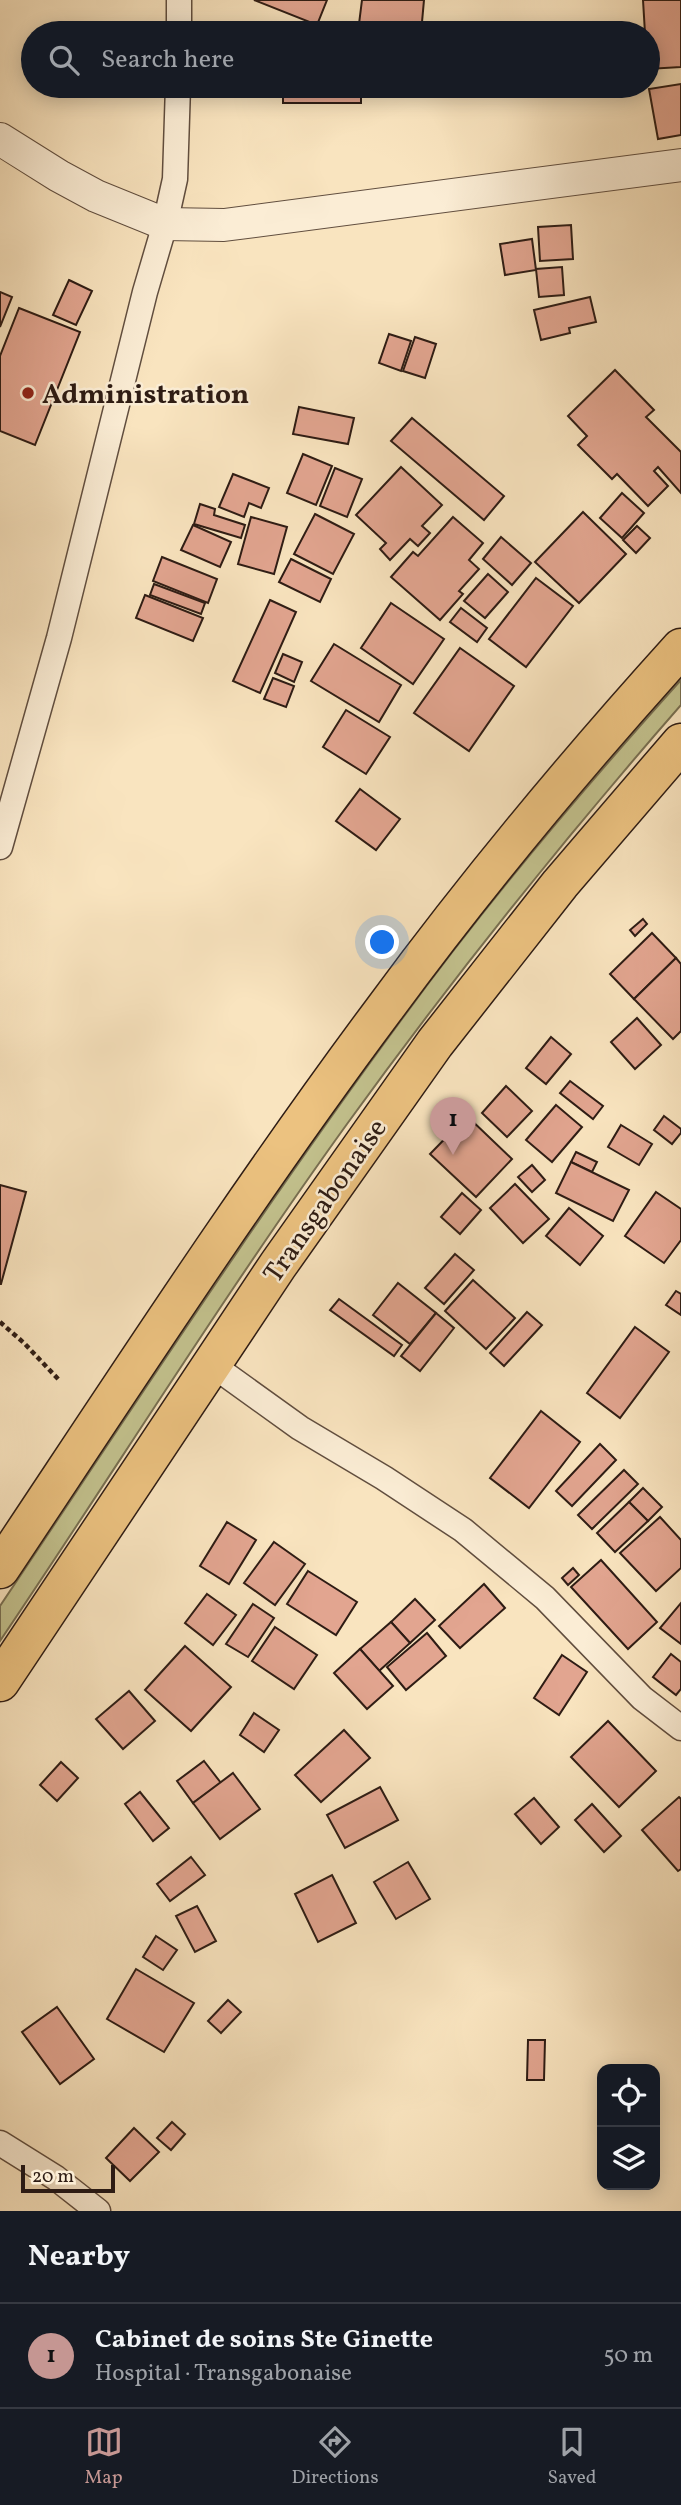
<!DOCTYPE html>
<meta charset="utf-8">
<style>
body{margin:0;font-family:Vollkorn,serif;background:#242831;color:#f1f3f6}
.controls{position:absolute;right:21px;bottom:21px;display:grid;overflow:hidden;border-radius:14px;box-shadow:0 4px 18px #0003}
.controls button{width:63px;height:63px;display:grid;place-items:center;padding:0;border:0;border-bottom:2px solid #363941;background:#171b24;color:#f1f3f6;font:35px sans-serif}
.scale{position:absolute;left:21px;bottom:18px;width:94px;box-sizing:border-box;padding-left:7px;border:4px solid #2e1c14;border-top:0;font-size:19px;line-height:24px;white-space:nowrap;color:#2e1c14;-webkit-text-stroke:5px #fbedd5;paint-order:stroke}
.you{position:absolute;left:383px;top:943px;width:24px;height:24px;margin:-18px;border:5px solid #fff;border-radius:50%;background:#1a73e8;box-shadow:0 0 0 10px #1a73e833}
.badge{display:grid;place-items:center;width:46px;height:46px;border-radius:50%;background:#c59692;color:#111;font-size:23px;font-weight:700}
.pin{position:absolute;translate:-50% -58px;filter:drop-shadow(0 2px 4px #0008)}
.pin::after{content:'';position:absolute;top:37px;width:24px;height:21px;background:inherit;clip-path:polygon(0 0,100% 0,50% 100%)}
.list{margin:0;padding:0;list-style:none}
h2{display:flex;justify-content:space-between;align-items:center;height:91px;margin:0;padding:0 28px;font-size:30px}
h2 small{font-size:23px;font-weight:400;color:#9ea1a6}
.list li{display:grid;grid-template-columns:46px 1fr auto;gap:21px;align-items:center;box-sizing:border-box;height:105px;padding:0 28px;border-top:2px solid #363941}
.list b{display:block;font-size:26px;white-space:nowrap}
.list p{margin:0;font-size:23px;white-space:nowrap;color:#9ea1a6}
.list em{font-size:23px;font-style:normal;color:#9ea1a6}
.icon{flex:none;width:38px;height:38px;fill:none;stroke:currentColor;stroke-width:2;stroke-linecap:round;stroke-linejoin:round}
.map{position:relative;flex:none;width:681px;height:2211px;overflow:hidden}
.search{position:absolute;background:#171b24;box-shadow:0 4px 18px #0003;left:21px;right:21px;top:21px;height:77px;display:flex;align-items:center;gap:18px;box-sizing:border-box;padding:0 24px;border-radius:38px;color:#9ea1a6;font-size:26px}
.sheet{height:196px;background:#171b24}
nav{display:flex;justify-content:space-around;align-items:center;box-sizing:border-box;height:98px;border-top:2px solid #363941;background:#171b24;font-size:19px;color:#9ea1a6}
nav a{display:grid;justify-items:center;gap:4px}
nav .on{color:#c59692}
.map>svg:first-child{display:block}
.green{fill:#c3c28e;stroke:#786f51;stroke-width:2}
.building{fill:#e2a590;stroke:#2e1c14;stroke-width:2}
.lines{fill:none;stroke-linecap:round;stroke-linejoin:round}
.minor-casing{stroke:#614e3f;stroke-width:27}
.tertiary-casing{stroke:#614e3f;stroke-width:34}
.trunk-casing{stroke:#2e1c14;stroke-width:41}
.path{stroke:#2e1c14;stroke-width:4.5;stroke-dasharray:5 3.5;stroke-linecap:butt}
.minor{stroke:#fbedd5;stroke-width:24}
.tertiary{stroke:#fbedd5;stroke-width:32}
.trunk{stroke:#ecc280;stroke-width:38}
.poi-dot{fill:#8f2418;stroke:#fbedd5;stroke-width:2.5}
.labels{text-anchor:middle;stroke-width:5;stroke-linejoin:round;paint-order:stroke}
.poi-label{font-size:28px;font-weight:bold;fill:#2e1c14;stroke:#fbedd5;text-anchor:start}
.street-label{font-size:28px;fill:#2e1c14;stroke:#fbedd5}
</style>
<div class="map">
<svg width="681" height="2211" viewBox="0 0 681 2211">
<rect width="100%" height="100%" fill="#f9e4bf"/>
<filter id="stains"><feTurbulence type="fractalNoise" baseFrequency=".00286" numOctaves="4"/><feColorMatrix values="0 0 0 0 .2 0 0 0 0 .09 0 0 0 0 .02 0 0 0 .5 -.17"/></filter>
<radialGradient id="worn" r=".72"><stop offset=".6" stop-color="#630" stop-opacity="0"/><stop offset="1" stop-color="#630" stop-opacity=".3"/></radialGradient>
<!-- green -->
<path class="green" d="M 681,680 L 681,705 C 563,840 452,979 347,1124 C 226,1292 116,1469 0,1641 L 0,1606 C 132,1409 261,1210 402,1019 C 488,901 583,789 681,680 Z"/>
<!-- building -->
<g class="building">
<path d="M 254,0 L 327,0 L 317,25 Z"/>
<path d="M 362,0 L 424,0 L 421,33 L 358,32 Z"/>
<path d="M 643,0 L 681,0 L 681,67 L 648,69 L 648,33 L 645,33 Z"/>
<path d="M 681,84 L 681,135 L 658,139 L 649,89 Z"/>
<rect x="283" y="86" width="78" height="17"/>
<path d="M 571,225 L 573,259 L 540,261 L 538,227 Z"/>
<path d="M 532,239 L 536,270 L 505,275 L 500,244 Z"/>
<path d="M 562,267 L 564,295 L 539,297 L 536,269 Z"/>
<path d="M 69,280 L 92,291 L 76,325 L 53,315 Z"/>
<path d="M 0,292 L 12,297 L 0,327 Z"/>
<path d="M 590,297 L 596,322 L 569,328 L 570,333 L 541,340 L 534,310 Z"/>
<path d="M 19,308 L 80,332 L 35,445 L 0,431 L 0,356 Z"/>
<path d="M 389,334 L 411,341 L 401,371 L 379,363 Z"/>
<path d="M 415,337 L 436,344 L 425,378 L 403,371 Z"/>
<path d="M 615,370 L 654,410 L 646,417 L 681,452 L 681,493 L 658,467 L 654,471 L 668,486 L 648,506 L 617,474 L 612,479 L 578,445 L 587,436 L 568,416 Z"/>
<path d="M 299,407 L 354,418 L 348,444 L 293,434 Z"/>
<path d="M 412,418 L 504,496 L 484,520 L 391,441 Z"/>
<path d="M 303,454 L 332,466 L 316,505 L 287,493 Z"/>
<path d="M 401,467 L 442,505 L 422,526 L 430,533 L 418,546 L 410,539 L 390,560 L 380,549 L 386,543 L 356,515 Z"/>
<path d="M 335,468 L 362,479 L 347,517 L 320,506 Z"/>
<path d="M 233,474 L 269,488 L 261,508 L 249,503 L 244,517 L 219,507 Z"/>
<path d="M 622,493 L 644,513 L 622,538 L 600,518 Z"/>
<path d="M 200,504 L 215,509 L 214,515 L 245,525 L 241,538 L 194,524 Z"/>
<path d="M 583,512 L 626,554 L 579,603 L 535,562 Z"/>
<path d="M 315,514 L 354,534 L 333,574 L 294,554 Z"/>
<path d="M 251,517 L 287,527 L 274,574 L 238,564 Z"/>
<path d="M 453,517 L 483,543 L 469,560 L 479,569 L 459,591 L 463,594 L 440,620 L 391,577 L 413,552 L 418,556 Z"/>
<path d="M 193,525 L 231,542 L 220,567 L 181,550 Z"/>
<path d="M 637,526 L 650,538 L 636,553 L 623,540 Z"/>
<path d="M 501,537 L 531,563 L 512,585 L 483,559 Z"/>
<path d="M 162,557 L 217,579 L 208,603 L 153,581 Z"/>
<path d="M 291,559 L 331,579 L 320,602 L 279,582 Z"/>
<path d="M 488,574 L 508,592 L 485,618 L 464,601 Z"/>
<path d="M 536,578 L 573,606 L 526,667 L 489,639 Z"/>
<path d="M 154,584 L 205,603 L 201,614 L 150,595 Z"/>
<path d="M 145,595 L 203,618 L 193,641 L 136,618 Z"/>
<path d="M 270,600 L 296,612 L 260,693 L 233,681 Z"/>
<path d="M 391,603 L 444,639 L 413,684 L 361,648 Z"/>
<path d="M 461,608 L 487,628 L 477,642 L 450,622 Z"/>
<path d="M 334,644 L 401,685 L 379,722 L 311,681 Z"/>
<path d="M 460,648 L 514,686 L 469,751 L 414,713 Z"/>
<path d="M 283,654 L 302,662 L 294,682 L 275,673 Z"/>
<path d="M 273,678 L 294,686 L 286,707 L 264,699 Z"/>
<path d="M 346,710 L 390,737 L 366,774 L 323,747 Z"/>
<path d="M 360,789 L 400,819 L 376,850 L 336,821 Z"/>
<path d="M 643,919 L 647,924 L 635,936 L 630,930 Z"/>
<path d="M 652,933 L 676,958 L 634,999 L 610,974 Z"/>
<path d="M 676,958 L 681,964 L 681,1031 L 673,1039 L 634,999 Z"/>
<path d="M 637,1018 L 661,1045 L 635,1069 L 611,1042 Z"/>
<path d="M 551,1037 L 571,1054 L 546,1084 L 526,1068 Z"/>
<path d="M 570,1081 L 603,1106 L 593,1119 L 560,1093 Z"/>
<path d="M 506,1086 L 532,1111 L 507,1137 L 482,1113 Z"/>
<path d="M 556,1105 L 582,1127 L 552,1162 L 526,1140 Z"/>
<path d="M 467,1116 L 512,1159 L 476,1197 L 430,1154 Z"/>
<path d="M 664,1116 L 681,1129 L 681,1133 L 672,1144 L 654,1130 Z"/>
<path d="M 621,1125 L 652,1144 L 639,1165 L 608,1147 Z"/>
<path d="M 576,1152 L 597,1162 L 592,1172 L 571,1162 Z"/>
<path d="M 571,1162 L 629,1190 L 613,1221 L 556,1193 Z"/>
<path d="M 532,1165 L 545,1180 L 532,1192 L 518,1177 Z"/>
<path d="M 515,1184 L 549,1219 L 523,1243 L 490,1208 Z"/>
<path d="M 0,1185 L 26,1192 L 1,1284 L 0,1284 Z"/>
<path d="M 656,1192 L 681,1209 L 681,1240 L 664,1263 L 625,1236 Z"/>
<path d="M 462,1193 L 481,1210 L 460,1234 L 441,1217 Z"/>
<path d="M 569,1208 L 603,1236 L 580,1265 L 546,1236 Z"/>
<path d="M 455,1254 L 474,1270 L 444,1304 L 425,1288 Z"/>
<path d="M 473,1280 L 515,1318 L 486,1349 L 445,1311 Z"/>
<path d="M 398,1283 L 436,1313 L 410,1344 L 373,1315 Z"/>
<path d="M 676,1291 L 681,1294 L 681,1315 L 666,1305 Z"/>
<path d="M 339,1299 L 402,1345 L 394,1356 L 330,1310 Z"/>
<path d="M 527,1312 L 542,1325 L 504,1366 L 490,1353 Z"/>
<path d="M 436,1313 L 454,1328 L 420,1371 L 401,1356 Z"/>
<path d="M 635,1327 L 669,1352 L 620,1418 L 587,1393 Z"/>
<path d="M 541,1411 L 580,1442 L 529,1508 L 490,1478 Z"/>
<path d="M 600,1444 L 616,1460 L 572,1506 L 556,1491 Z"/>
<path d="M 624,1470 L 638,1484 L 592,1529 L 578,1515 Z"/>
<path d="M 643,1488 L 662,1507 L 648,1521 L 629,1502 Z"/>
<path d="M 629,1502 L 648,1521 L 615,1552 L 597,1533 Z"/>
<path d="M 660,1517 L 681,1540 L 681,1568 L 656,1591 L 620,1553 Z"/>
<path d="M 227,1522 L 256,1540 L 229,1584 L 200,1566 Z"/>
<path d="M 274,1542 L 305,1564 L 275,1605 L 244,1583 Z"/>
<path d="M 601,1560 L 657,1622 L 628,1649 L 571,1587 Z"/>
<path d="M 573,1568 L 579,1575 L 568,1585 L 562,1578 Z"/>
<path d="M 308,1571 L 357,1602 L 336,1635 L 287,1604 Z"/>
<path d="M 484,1584 L 505,1608 L 460,1648 L 439,1626 Z"/>
<path d="M 207,1594 L 236,1615 L 213,1645 L 185,1623 Z"/>
<path d="M 415,1599 L 435,1620 L 410,1643 L 391,1622 Z"/>
<path d="M 681,1603 L 681,1644 L 660,1628 Z"/>
<path d="M 253,1604 L 274,1618 L 248,1657 L 226,1644 Z"/>
<path d="M 391,1622 L 410,1643 L 379,1671 L 360,1649 Z"/>
<path d="M 275,1627 L 317,1655 L 294,1689 L 252,1661 Z"/>
<path d="M 427,1633 L 446,1656 L 406,1690 L 387,1667 Z"/>
<path d="M 185,1646 L 231,1687 L 191,1731 L 145,1690 Z"/>
<path d="M 360,1649 L 393,1686 L 367,1709 L 334,1673 Z"/>
<path d="M 671,1654 L 681,1662 L 681,1689 L 676,1695 L 653,1677 Z"/>
<path d="M 562,1655 L 587,1672 L 559,1715 L 534,1698 Z"/>
<path d="M 129,1691 L 155,1721 L 123,1749 L 96,1719 Z"/>
<path d="M 254,1713 L 279,1730 L 264,1752 L 240,1735 Z"/>
<path d="M 608,1721 L 656,1771 L 619,1807 L 571,1757 Z"/>
<path d="M 344,1730 L 370,1758 L 321,1802 L 295,1775 Z"/>
<path d="M 204,1761 L 221,1783 L 193,1803 L 177,1781 Z"/>
<path d="M 61,1762 L 78,1778 L 57,1801 L 40,1785 Z"/>
<path d="M 233,1773 L 260,1809 L 220,1839 L 193,1803 Z"/>
<path d="M 380,1787 L 398,1820 L 345,1848 L 327,1815 Z"/>
<path d="M 140,1792 L 169,1828 L 153,1841 L 125,1804 Z"/>
<path d="M 679,1797 L 681,1799 L 681,1869 L 678,1871 L 642,1830 Z"/>
<path d="M 534,1798 L 559,1827 L 541,1844 L 515,1814 Z"/>
<path d="M 592,1804 L 621,1836 L 604,1852 L 575,1820 Z"/>
<path d="M 191,1857 L 205,1875 L 170,1901 L 157,1884 Z"/>
<path d="M 408,1862 L 430,1899 L 396,1919 L 374,1882 Z"/>
<path d="M 332,1875 L 356,1923 L 318,1942 L 295,1894 Z"/>
<path d="M 197,1906 L 216,1941 L 195,1952 L 176,1916 Z"/>
<path d="M 156,1936 L 177,1950 L 163,1970 L 143,1957 Z"/>
<path d="M 136,1969 L 194,2003 L 164,2052 L 107,2019 Z"/>
<path d="M 228,2000 L 241,2012 L 221,2033 L 208,2021 Z"/>
<path d="M 57,2007 L 94,2059 L 60,2084 L 22,2032 Z"/>
<path d="M 528,2040 L 545,2040 L 544,2080 L 527,2080 Z"/>
<path d="M 172,2122 L 185,2134 L 171,2150 L 157,2138 Z"/>
<path d="M 134,2128 L 159,2152 L 130,2181 L 106,2158 Z"/>
</g>
<g class="lines">
<!-- minor casing -->
<g class="minor-casing">
<g id="minor">
<path d="M 179,33 L 179,0"/>
<path d="M 0,847 L 59,638 L 145,292 L 165,224 L 175,179 L 178,86"/>
<path d="M 211,1364 L 300,1428 L 384,1478 L 463,1530 L 545,1598 L 642,1698 L 681,1728"/>
<path d="M 0,2143 L 56,2178 L 98,2211"/>
</g>
</g>
<!-- tertiary casing -->
<g class="tertiary-casing">
<path id="tertiary" d="M 0,139 L 59,176 L 96,196 L 165,224 L 224,225 L 681,165"/>
</g>
<!-- trunk casing -->
<g class="trunk-casing">
<g id="trunk">
<path d="M 0,1569 C 126,1380 249,1190 385,1008 C 477,883 577,763 681,648"/>
<path d="M 0,1682 L 278,1265 L 435,1043 L 560,884 L 681,743"/>
</g>
</g>
<!-- path -->
<path class="path" d="M 0,1322 L 24,1343 L 60,1381"/>
<!-- minor -->
<use href="#minor" class="minor"/>
<!-- tertiary -->
<use href="#tertiary" class="tertiary"/>
<!-- trunk -->
<use href="#trunk" class="trunk"/>
</g>
<!-- markers -->
<circle class="poi-dot" cx="28" cy="393" r="7"/>
<g class="labels">
<!-- poi labels -->
<g class="poi-label">
<text x="42" y="403">Administration</text>
</g>
<!-- street labels -->
<g class="street-label">
<text transform="translate(324 1200) rotate(-55)" y="10">Transgabonaise</text>
</g>
</g>
<rect width="100%" height="100%" filter="url(#stains)"/>
<rect width="100%" height="100%" fill="url(#worn)"/>
</svg>
<div class="controls">
<button><svg class="icon" aria-label="locate" viewBox="0 0 24 24"><circle cx="12" cy="12" r="6"/><path d="M12 2v4M12 18v4M2 12h4M18 12h4"/></svg></button>
<button><svg class="icon" aria-label="layers" viewBox="0 0 24 24"><path d="M12 4l9 5-9 5-9-5zM3 14l9 5 9-5"/></svg></button>
</div>
<div class="scale">20 m</div>
<div class="you"></div>
<div class="pin badge" style="left:453px;top:1155px">1</div>
<div class="search"><svg class="icon" aria-label="search" viewBox="0 0 24 24"><circle cx="10" cy="10" r="6"/><path d="M15 15l6 6"/></svg>Search here</div>
</div>
<section class="sheet">
<h2>Nearby<small></small></h2>
<ul class="list">
<li><span class="badge">1</span><div><b>Cabinet de soins Ste Ginette</b><p>Hospital · Transgabonaise</p></div><em>50 m</em></li>
</ul>
</section>
<nav>
<a class="on"><svg class="icon" aria-label="map" viewBox="0 0 24 24"><path d="M3 6l6-2 6 2 6-2v14l-6 2-6-2-6 2zM9 4v14M15 6v14"/></svg>Map</a>
<a><svg class="icon" aria-label="directions" viewBox="0 0 24 24"><path d="M12 3l9 9-9 9-9-9zM9 14v-3h6M13 9l2 2-2 2"/></svg>Directions</a>
<a><svg class="icon" aria-label="saved" viewBox="0 0 24 24"><path d="M7 4h10v16l-5-4-5 4z"/></svg>Saved</a>
</nav>
